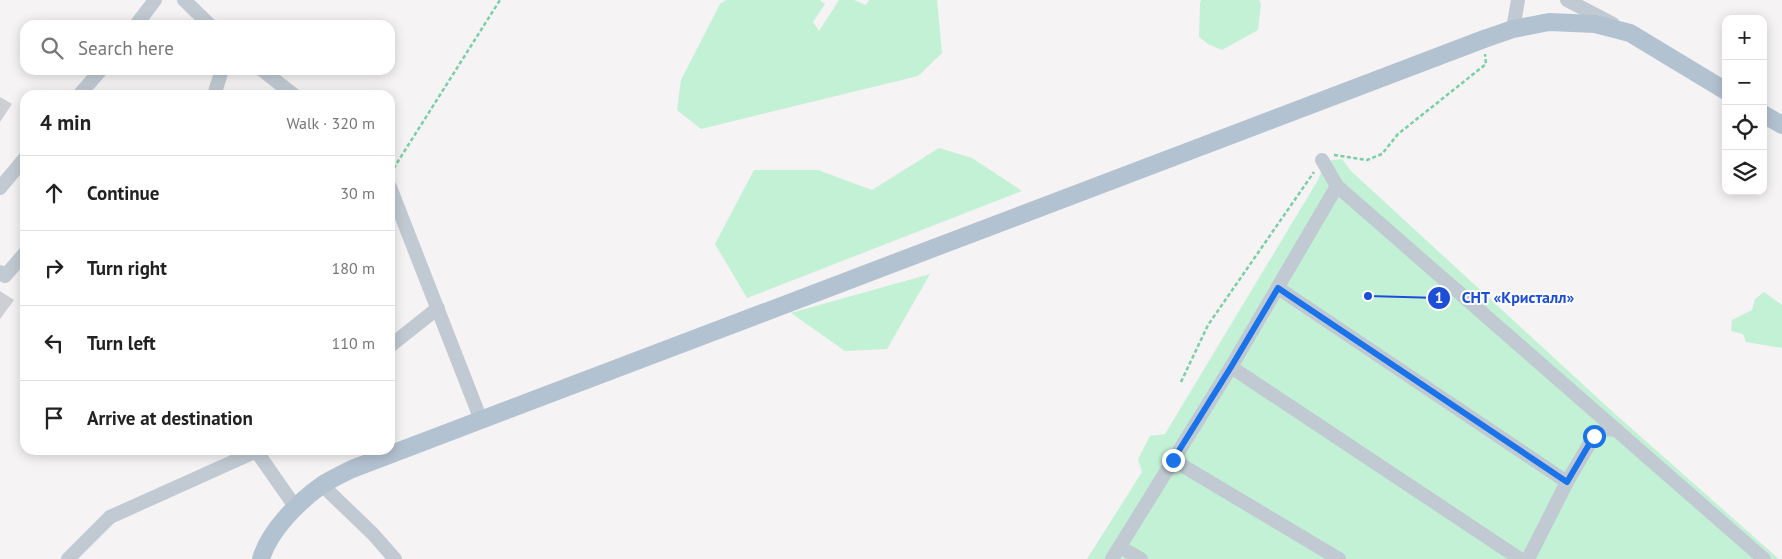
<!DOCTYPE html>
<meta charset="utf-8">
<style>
body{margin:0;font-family:"PT Sans",sans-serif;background:#f6f6f6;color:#222}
.controls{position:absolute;right:15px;top:15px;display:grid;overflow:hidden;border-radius:10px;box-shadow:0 2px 12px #0003}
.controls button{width:45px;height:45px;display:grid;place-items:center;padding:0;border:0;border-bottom:1px solid #e0e0e0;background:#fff;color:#222;font:25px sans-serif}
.stop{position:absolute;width:15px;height:15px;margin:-11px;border:4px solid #1a73e8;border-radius:50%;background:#fff}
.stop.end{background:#1a73e8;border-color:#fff;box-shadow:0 1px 5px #0008}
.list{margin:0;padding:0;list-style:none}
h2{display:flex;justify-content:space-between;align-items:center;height:65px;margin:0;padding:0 20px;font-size:21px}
h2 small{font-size:16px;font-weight:400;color:#767676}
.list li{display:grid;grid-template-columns:32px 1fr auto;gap:15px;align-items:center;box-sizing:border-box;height:75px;padding:0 20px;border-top:1px solid #e0e0e0}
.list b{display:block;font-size:19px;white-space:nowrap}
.list em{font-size:16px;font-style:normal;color:#767676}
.icon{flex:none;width:28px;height:28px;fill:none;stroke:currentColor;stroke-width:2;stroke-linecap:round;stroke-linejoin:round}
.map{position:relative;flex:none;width:1782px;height:559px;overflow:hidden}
.search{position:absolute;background:#fff;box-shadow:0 2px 12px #0003;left:20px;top:20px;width:375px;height:55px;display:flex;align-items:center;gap:12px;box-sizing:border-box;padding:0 18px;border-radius:15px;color:#767676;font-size:19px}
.panel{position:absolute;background:#fff;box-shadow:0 2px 12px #0003;left:20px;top:90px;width:375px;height:365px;border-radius:15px}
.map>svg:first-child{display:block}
.green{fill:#c3f1d5}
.building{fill:#cdcfd5}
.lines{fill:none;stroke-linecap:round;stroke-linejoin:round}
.path{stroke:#7ad0a6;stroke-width:2.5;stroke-dasharray:4 2.5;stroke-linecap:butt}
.minor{stroke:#c1cad2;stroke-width:14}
.major{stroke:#b3c2d1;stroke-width:18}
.route{stroke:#1a73e8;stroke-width:6}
.leader{fill:none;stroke:#1d4ed8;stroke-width:2}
.callout-dot{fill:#1d4ed8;stroke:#fff;stroke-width:2}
.mark-label{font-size:15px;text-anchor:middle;font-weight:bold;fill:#fff}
.callout-label{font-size:16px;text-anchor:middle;font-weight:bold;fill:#1d4ed8;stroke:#fff;stroke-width:4;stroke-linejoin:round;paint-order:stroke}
</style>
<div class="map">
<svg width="1782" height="559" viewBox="0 0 1782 559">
<rect width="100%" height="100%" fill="#f5f3f3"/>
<!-- green -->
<g class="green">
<path d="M 726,0 L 820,0 L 825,4 L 813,22 L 819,31 L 839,0 L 854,0 L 866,5 L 869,0 L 937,0 L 942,53 L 918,76 L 701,129 L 677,110 L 681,80 L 720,4 Z"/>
<path d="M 1201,0 L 1259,0 L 1261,4 L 1258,30 L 1222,50 L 1208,44 L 1199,37 L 1200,4 Z"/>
<path d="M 939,148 L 972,158 L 1022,191 L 747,298 L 715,244 L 754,170 L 818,170 L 872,190 Z"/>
<path d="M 1342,159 L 1351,171 L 1614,413 L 1779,559 L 1087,559 L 1142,472 L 1138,459 L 1150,436 L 1165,434 L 1318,180 L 1326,161 Z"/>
<path d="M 930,274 L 887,349 L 845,351 L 791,313 Z"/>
<path d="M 1764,292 L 1782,305 L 1782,348 L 1746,342 L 1743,334 L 1731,331 L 1732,320 L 1752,310 L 1755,299 Z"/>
</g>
<!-- building -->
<g class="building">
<path d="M 0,97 L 12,104 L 0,122 Z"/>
<path d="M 0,291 L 14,300 L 0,319 Z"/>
</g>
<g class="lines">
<!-- path -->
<g class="path">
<path d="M 1334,155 L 1367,160 L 1382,154 L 1398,134 L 1486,64 L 1485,54"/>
<path d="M 390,174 L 500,0"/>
<path d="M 1181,382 L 1208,325 L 1314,172"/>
</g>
<!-- minor -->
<g class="minor">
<path d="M 184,0 L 210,25"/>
<path d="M 1567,0 L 1613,24"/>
<path d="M 136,25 L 155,0"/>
<path d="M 1513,29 L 1518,0"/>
<path d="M 262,70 L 294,95"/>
<path d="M 79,95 L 101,70"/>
<path d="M 214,95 L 222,70"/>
<path d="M 1322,160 L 1337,186 L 1764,559"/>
<path d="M 390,187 L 481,420"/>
<path d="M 0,188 L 25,158"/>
<path d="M 0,272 L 5,276 L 25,253"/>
<path d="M 1278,288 L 1567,482"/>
<path d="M 390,346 L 438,308"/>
<path d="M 1231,367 L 1520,559"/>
<path d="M 257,452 L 296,508"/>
<path d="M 1173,460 L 1339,559"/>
<path d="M 322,485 L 373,534 L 395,559"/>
<path d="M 1120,547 L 1141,559"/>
<path d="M 68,559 L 110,517 L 259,450"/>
<path d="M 1112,559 L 1231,367 L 1337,186"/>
<path d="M 1528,559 L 1567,482 L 1594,436 L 1606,429 L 1617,430"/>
</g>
<!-- major -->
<g class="major">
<path d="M 1763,114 L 1782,125"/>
<path d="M 261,559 C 269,531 298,502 322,485 C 331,479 342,474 352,469 L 1484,39 L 1513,29 L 1549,22 L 1595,24 L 1630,33 L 1726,91"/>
</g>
</g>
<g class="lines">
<!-- route -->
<path class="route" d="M 1173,460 L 1231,367 L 1278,288 L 1567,482 L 1594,436"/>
</g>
<!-- callouts -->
<path class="leader" d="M1368 296L1439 298"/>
<g class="callout-dot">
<circle cx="1368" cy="296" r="5"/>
<circle cx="1439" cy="298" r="12"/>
</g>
<g class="mark-label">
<text x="1439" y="303">1</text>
</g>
<g class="callout-label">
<text x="1518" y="303">СНТ «Кристалл»</text>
</g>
</svg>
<div class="controls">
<button>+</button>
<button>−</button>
<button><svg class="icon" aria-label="locate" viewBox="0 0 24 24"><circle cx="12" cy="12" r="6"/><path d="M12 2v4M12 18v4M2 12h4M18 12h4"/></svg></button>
<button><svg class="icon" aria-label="layers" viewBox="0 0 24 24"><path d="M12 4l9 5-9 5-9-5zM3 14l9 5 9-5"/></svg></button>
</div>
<div class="stop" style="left:1594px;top:436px"></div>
<div class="stop end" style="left:1173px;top:460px"></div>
<div class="search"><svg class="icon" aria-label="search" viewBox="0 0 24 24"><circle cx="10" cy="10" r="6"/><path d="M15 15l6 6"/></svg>Search here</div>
<section class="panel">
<h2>4 min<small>Walk · 320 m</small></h2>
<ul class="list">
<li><svg class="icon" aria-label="ahead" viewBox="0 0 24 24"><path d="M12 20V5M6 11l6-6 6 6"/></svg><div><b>Continue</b></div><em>30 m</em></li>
<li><svg class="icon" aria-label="right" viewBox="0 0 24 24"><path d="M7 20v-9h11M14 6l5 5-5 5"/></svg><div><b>Turn right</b></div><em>180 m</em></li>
<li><svg class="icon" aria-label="left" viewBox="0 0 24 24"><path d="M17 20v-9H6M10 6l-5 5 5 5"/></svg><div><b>Turn left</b></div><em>110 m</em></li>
<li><svg class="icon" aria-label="arrive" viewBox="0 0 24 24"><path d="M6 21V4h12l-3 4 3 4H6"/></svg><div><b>Arrive at destination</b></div></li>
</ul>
</section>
</div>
